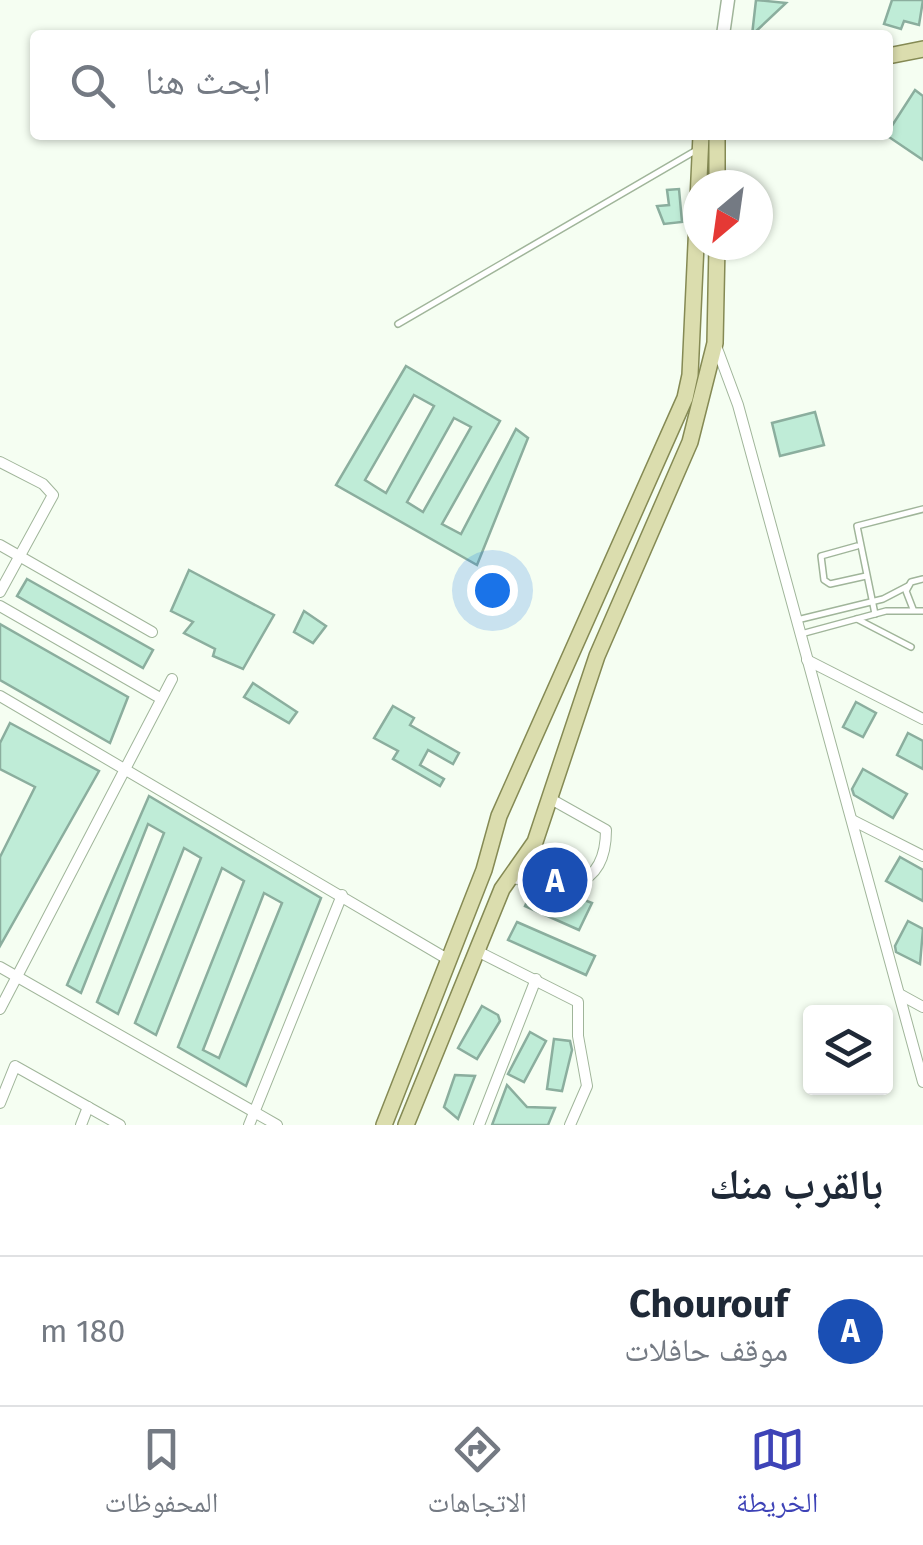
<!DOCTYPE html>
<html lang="ar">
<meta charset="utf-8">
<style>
body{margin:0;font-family:"Fira Sans","Noto Naskh Arabic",sans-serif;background:#f2f2f3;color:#1f2937;direction:rtl}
.controls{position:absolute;right:30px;bottom:30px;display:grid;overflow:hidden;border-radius:10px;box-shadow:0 2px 8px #0004}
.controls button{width:90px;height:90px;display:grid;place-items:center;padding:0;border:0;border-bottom:2px solid #e0e1e3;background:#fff;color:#1f2937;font:50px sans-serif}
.compass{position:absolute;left:683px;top:170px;width:90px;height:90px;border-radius:50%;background:#fff;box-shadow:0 2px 8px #0004;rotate:209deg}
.you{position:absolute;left:492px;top:590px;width:35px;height:35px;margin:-25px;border:8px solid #fff;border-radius:50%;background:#1a73e8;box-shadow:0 0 0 15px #1a73e833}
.badge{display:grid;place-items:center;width:65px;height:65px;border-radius:50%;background:#3e43b7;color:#fff;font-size:32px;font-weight:700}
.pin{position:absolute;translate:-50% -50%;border:5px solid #fff;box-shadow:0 2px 10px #0006}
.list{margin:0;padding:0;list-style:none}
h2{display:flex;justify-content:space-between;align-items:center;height:130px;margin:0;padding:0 40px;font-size:42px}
h2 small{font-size:32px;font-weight:400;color:#747a83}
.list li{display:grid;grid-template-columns:65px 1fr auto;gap:30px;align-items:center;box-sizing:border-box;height:150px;padding:0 40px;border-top:2px solid #e0e1e3}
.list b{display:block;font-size:38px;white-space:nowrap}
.list p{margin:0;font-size:32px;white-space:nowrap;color:#747a83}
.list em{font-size:32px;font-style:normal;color:#747a83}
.icon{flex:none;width:55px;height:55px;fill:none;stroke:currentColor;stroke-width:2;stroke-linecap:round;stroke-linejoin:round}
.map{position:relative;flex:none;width:923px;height:1125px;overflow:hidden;direction:ltr}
.search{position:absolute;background:#fff;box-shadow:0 2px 8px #0004;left:30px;right:30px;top:30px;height:110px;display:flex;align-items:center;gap:25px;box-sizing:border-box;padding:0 35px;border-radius:10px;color:#747a83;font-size:38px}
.sheet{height:280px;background:#fff}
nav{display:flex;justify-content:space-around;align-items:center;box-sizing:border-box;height:140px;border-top:2px solid #e0e1e3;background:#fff;font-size:28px;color:#747a83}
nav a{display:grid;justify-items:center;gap:5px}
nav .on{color:#3e43b7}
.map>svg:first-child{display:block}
.building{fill:#bfecd7;stroke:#8bae9e;stroke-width:2.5;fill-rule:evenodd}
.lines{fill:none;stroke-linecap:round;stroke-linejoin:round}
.service-casing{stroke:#a0b59a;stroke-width:8}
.minor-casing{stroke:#a0b59a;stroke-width:12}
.tertiary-casing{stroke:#a0b59a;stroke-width:15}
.primary-casing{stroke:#858a54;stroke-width:18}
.service{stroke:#fff;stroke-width:5}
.minor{stroke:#fff;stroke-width:10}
.tertiary{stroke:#fff;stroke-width:12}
.primary{stroke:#dbddae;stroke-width:15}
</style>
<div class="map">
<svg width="923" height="1125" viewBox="0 0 923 1125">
<rect width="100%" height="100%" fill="#f5fef2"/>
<!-- building -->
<g class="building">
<path d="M 756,0 L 786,3 L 752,35 Z"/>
<path d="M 892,0 L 923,0 L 919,25 L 904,21 L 901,29 L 884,24 Z"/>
<path d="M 915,90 L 923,96 L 923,160 L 886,135 Z"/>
<path d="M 679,189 L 682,222 L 664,224 L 657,206 L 669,205 L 667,190 Z"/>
<path d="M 406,366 L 500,421 L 442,524 L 461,534 L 516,429 L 528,438 L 477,565 L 336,485 ZM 414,395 L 434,406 L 386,493 L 365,480 ZM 454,418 L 471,427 L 423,512 L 407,502 Z"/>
<path d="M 815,412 L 824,445 L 780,456 L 772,423 Z"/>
<path d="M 189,570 L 274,615 L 243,669 L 213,656 L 215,649 L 184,633 L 193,622 L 171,611 Z"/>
<path d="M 27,579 L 153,650 L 143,668 L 17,596 Z"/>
<path d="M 304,611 L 326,626 L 313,643 L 294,632 Z"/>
<path d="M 0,624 L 128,697 L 110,743 L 0,680 Z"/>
<path d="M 253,683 L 297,712 L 289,723 L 244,697 Z"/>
<path d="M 856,702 L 876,713 L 863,737 L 843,727 Z"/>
<path d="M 393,706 L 414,718 L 410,725 L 459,753 L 453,764 L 428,750 L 420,765 L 444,779 L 440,786 L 393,759 L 398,751 L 374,738 Z"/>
<path d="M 10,723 L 99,771 L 0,946 L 0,857 L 35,787 L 0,769 L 0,743 Z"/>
<path d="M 908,733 L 923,741 L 923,769 L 897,755 Z"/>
<path d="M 863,769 L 907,794 L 893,818 L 854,795 L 852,789 Z"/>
<path d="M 149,796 L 321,898 L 246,1086 L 178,1047 L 244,881 L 222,868 L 156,1035 L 135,1023 L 201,858 L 184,848 L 118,1014 L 97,1002 L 164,833 L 148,824 L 81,993 L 67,985 ZM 264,893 L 282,903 L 219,1058 L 203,1050 Z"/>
<path d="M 900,857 L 923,870 L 923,901 L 886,881 Z"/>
<path d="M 530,895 L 557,907 L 560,900 L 571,905 L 579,898 L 592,903 L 579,930 L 525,906 Z"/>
<path d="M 908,921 L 923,929 L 920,964 L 896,952 L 895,946 Z"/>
<path d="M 517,922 L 595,956 L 586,975 L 508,940 Z"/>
<path d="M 482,1006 L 498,1015 L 500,1021 L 477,1059 L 458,1048 Z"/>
<path d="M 530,1032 L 546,1041 L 524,1082 L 508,1074 Z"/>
<path d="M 554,1039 L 570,1041 L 572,1050 L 562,1091 L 547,1089 Z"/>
<path d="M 455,1075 L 475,1076 L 458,1119 L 444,1107 Z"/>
<path d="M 507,1085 L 527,1107 L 555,1108 L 548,1125 L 492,1125 Z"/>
</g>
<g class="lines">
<!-- service casing -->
<g class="service-casing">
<g id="service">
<path d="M 398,324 L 695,151"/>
<path d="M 857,546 L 821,556 L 824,580 L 830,584 L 866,576"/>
<path d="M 913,609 L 906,591 L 911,582 L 923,579"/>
<path d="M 875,614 L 857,526 L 923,509"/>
<path d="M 857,619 L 911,647"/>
<path d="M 797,620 L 883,599 L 908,586"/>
<path d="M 801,634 L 886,611 L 923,611"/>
</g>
</g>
<!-- minor casing -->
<g class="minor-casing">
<g id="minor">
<path d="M 715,343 L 738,405 L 923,1082"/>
<path d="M 0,462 L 43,484 L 53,495 L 0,592"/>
<path d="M 0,545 L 152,632"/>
<path d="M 0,606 L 160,698"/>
<path d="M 807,660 L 923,719"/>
<path d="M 0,696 L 449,960"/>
<path d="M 852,820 L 923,856"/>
<path d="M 512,877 C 559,895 606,891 606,830 L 549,798"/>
<path d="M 477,951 L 578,1002 L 578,1036 L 587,1086 L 570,1125"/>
<path d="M 0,967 L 277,1125"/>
<path d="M 901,995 L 923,1007"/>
<path d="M 0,1009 L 172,679"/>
<path d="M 0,1103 L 15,1066 L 120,1125"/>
<path d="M 81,1125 L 88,1107"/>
<path d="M 249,1125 L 342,895"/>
<path d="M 479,1125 L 536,979"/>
</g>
</g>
<!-- tertiary casing -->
<g class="tertiary-casing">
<path id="tertiary" d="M 723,35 L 728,0"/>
</g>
<!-- primary casing -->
<g class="primary-casing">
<g id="primary">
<path d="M 888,56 L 923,49"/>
<path d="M 717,185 L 717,135"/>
<path d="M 384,1125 L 484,870 L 499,816 L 685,398 L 690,375 L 701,135"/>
<path d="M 406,1125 L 502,889 L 535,842 L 597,656 L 690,442 L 715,343 L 717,245"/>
</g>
</g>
<!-- service -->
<use href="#service" class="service"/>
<!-- minor -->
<use href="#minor" class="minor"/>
<!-- tertiary -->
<use href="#tertiary" class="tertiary"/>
<!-- primary -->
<use href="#primary" class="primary"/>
</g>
</svg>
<div class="controls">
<button><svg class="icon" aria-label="layers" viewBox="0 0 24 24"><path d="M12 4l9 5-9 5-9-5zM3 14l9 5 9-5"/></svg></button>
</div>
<svg class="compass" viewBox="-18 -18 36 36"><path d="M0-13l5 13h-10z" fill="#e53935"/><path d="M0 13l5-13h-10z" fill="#747a83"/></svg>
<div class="you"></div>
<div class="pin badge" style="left:555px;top:880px;background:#1a4fb4">A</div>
<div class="search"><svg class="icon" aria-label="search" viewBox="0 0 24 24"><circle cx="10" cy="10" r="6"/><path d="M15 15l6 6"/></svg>ابحث هنا</div>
</div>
<section class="sheet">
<h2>بالقرب منك<small></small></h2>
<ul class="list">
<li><span class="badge" style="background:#1a4fb4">A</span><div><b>Chourouf</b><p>موقف حافلات</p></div><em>180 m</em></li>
</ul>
</section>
<nav>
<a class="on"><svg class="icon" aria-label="map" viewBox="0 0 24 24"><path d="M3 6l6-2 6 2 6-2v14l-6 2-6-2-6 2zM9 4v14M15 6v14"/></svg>الخريطة</a>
<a><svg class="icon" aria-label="directions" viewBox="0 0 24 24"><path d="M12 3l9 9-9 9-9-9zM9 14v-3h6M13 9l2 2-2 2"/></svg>الاتجاهات</a>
<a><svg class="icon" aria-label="saved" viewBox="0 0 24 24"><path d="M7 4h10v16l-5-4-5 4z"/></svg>المحفوظات</a>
</nav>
